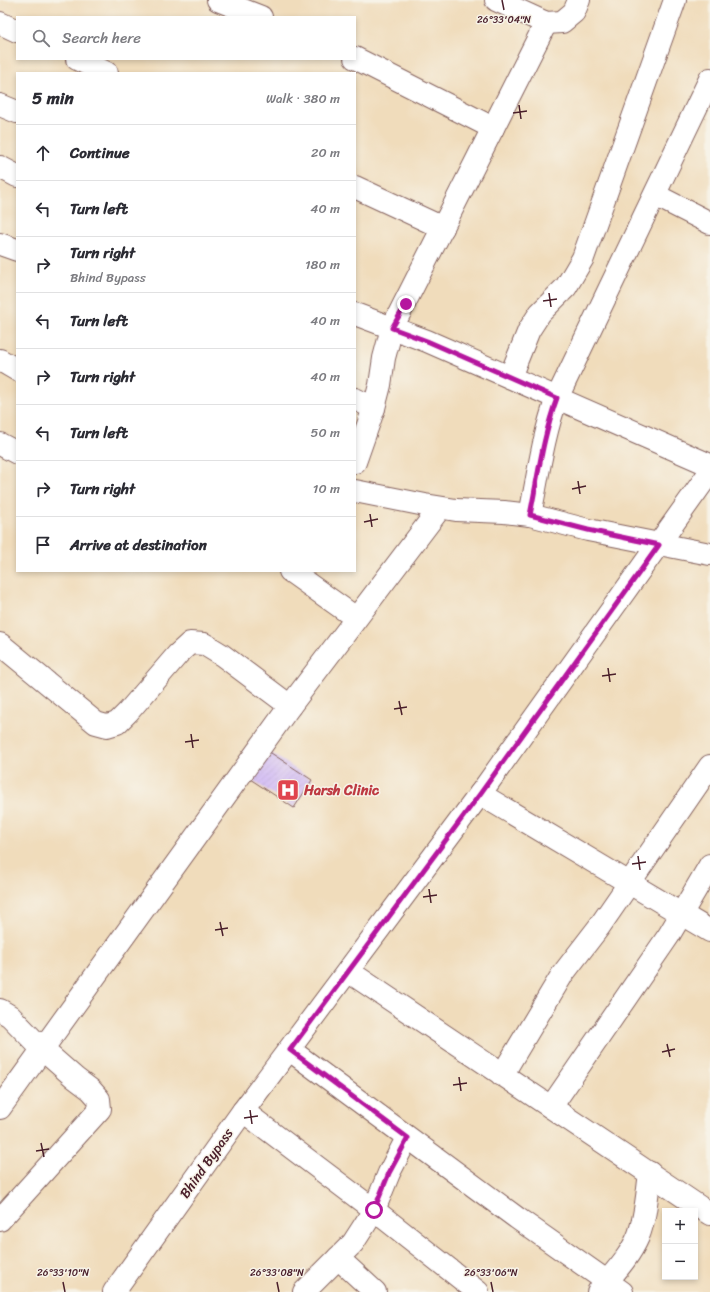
<!DOCTYPE html>
<meta charset="utf-8">
<style>
body{margin:0;font-family:Sriracha,sans-serif;background:#f7f7f7;color:#2b2b33}
.controls{position:absolute;right:12px;bottom:12px;display:grid;overflow:hidden;border-radius:0px;box-shadow:0 2px 6px #0003}
.controls button{width:36px;height:36px;display:grid;place-items:center;padding:0;border:0;border-bottom:1px solid #e1e1e2;background:#fff;color:#2b2b33;font:20px sans-serif}
.stop{position:absolute;width:12px;height:12px;margin:-9px;border:3px solid #b5179e;border-radius:50%;background:#fff}
.stop.end{background:#b5179e;border-color:#fff;box-shadow:0 1px 4px #0008}
.list{margin:0;padding:0;list-style:none}
h2{display:flex;justify-content:space-between;align-items:center;height:52px;margin:0;padding:0 16px;font-size:17px}
h2 small{font-size:13px;font-weight:400;color:#7c7c81}
.list li{display:grid;grid-template-columns:26px 1fr auto;gap:12px;align-items:center;box-sizing:border-box;height:56px;padding:0 16px;border-top:1px solid #e1e1e2}
.list b{display:block;font-size:15px;white-space:nowrap}
.list p{margin:0;font-size:13px;white-space:nowrap;color:#7c7c81}
.list em{font-size:13px;font-style:normal;color:#7c7c81}
.icon{flex:none;width:22px;height:22px;fill:none;stroke:currentColor;stroke-width:2;stroke-linecap:round;stroke-linejoin:round}
.map{position:relative;flex:none;width:710px;height:1292px;overflow:hidden}
.search{position:absolute;background:#fff;box-shadow:0 2px 6px #0003;left:16px;top:16px;width:340px;height:44px;display:flex;align-items:center;gap:10px;box-sizing:border-box;padding:0 14px;border-radius:0px;color:#7c7c81;font-size:15px}
.panel{position:absolute;background:#fff;box-shadow:0 2px 6px #0003;left:16px;top:72px;width:340px;height:500px;border-radius:0px}
.map>svg:first-child{display:block}
.building{fill:url(#building-hatch)}
.lines{fill:none;stroke-linecap:round;stroke-linejoin:round}
.minor-casing{stroke:#84615d;stroke-width:24}
.minor{stroke:#fff;stroke-width:22}
.route{stroke:#b5179e;stroke-width:5}
.ticks{fill:none;stroke:#4a1f2b;stroke-width:1.5}
.labels{text-anchor:middle;stroke-width:3;stroke-linejoin:round;paint-order:stroke}
.health-label{font-size:14px;font-weight:bold;fill:#be3a42;stroke:#f7f3e8;text-anchor:start}
.street-label{font-size:14px;fill:#4a1f2b;stroke:#f7f3e8}
.ticks-label{font-size:10px;text-anchor:middle;fill:#4a1f2b;stroke:#f7f3e8;stroke-width:3;stroke-linejoin:round;paint-order:stroke}
</style>
<div class="map">
<svg width="710" height="1292" viewBox="0 0 710 1292">
<defs>
<pattern id="building-hatch" width="6" height="6" patternUnits="userSpaceOnUse"><rect width="6" height="6" fill="#ceb5f7"/><path d="M-1 1l2-2M0 6l6-6M5 7l2-2" fill="none" stroke="#b29bd4"/></pattern>
</defs>
<rect width="100%" height="100%" fill="#f7f3e8"/>
<filter id="ink" filterUnits="userSpaceOnUse"><feTurbulence type="fractalNoise" baseFrequency=".025" numOctaves="2"/><feDisplacementMap in="SourceGraphic" scale="8" xChannelSelector="R" yChannelSelector="G"/><feConvolveMatrix kernelMatrix="1 2 1 2 8 2 1 2 1" color-interpolation-filters="sRGB"/></filter>
<filter id="wash" filterUnits="userSpaceOnUse"><feTurbulence type="fractalNoise" baseFrequency=".012" numOctaves="4" result="noise"/><feDisplacementMap in="SourceGraphic" scale="16" xChannelSelector="R" yChannelSelector="G"/><feGaussianBlur stdDeviation="0.9" result="paint"/><feColorMatrix in="noise" values="0 0 0 0 0 0 0 0 0 0 0 0 0 0 0 0 0 1.4 0 .05"/><feComposite in="paint" operator="in"/></filter>
<g filter="url(#wash)">
<rect width="100%" height="100%" fill="#f0dcbb"/>
<g id="blocks">
<!-- building -->
<path class="building" d="M 268,751 L 312,780 L 294,808 L 250,779 Z"/>
</g>
</g>
<g filter="url(#ink)">
<use href="#blocks" fill-opacity="0" stroke="#84615d" stroke-width="1"/>
<g class="lines">
<!-- minor casing -->
<g class="minor-casing">
<g id="minor">
<path d="M 218,0 L 261,17"/>
<path d="M 496,0 L 546,23 L 562,22 L 574,12 L 579,0"/>
<path d="M 0,23 L 17,31"/>
<path d="M 355,58 L 493,128"/>
<path d="M 77,59 L 107,73"/>
<path d="M 0,105 L 17,112"/>
<path d="M 0,167 L 17,176"/>
<path d="M 355,187 L 443,228"/>
<path d="M 655,195 L 710,223"/>
<path d="M 0,244 L 17,250"/>
<path d="M 355,314 L 427,341 L 710,465"/>
<path d="M 0,360 L 17,370"/>
<path d="M 510,377 L 529,330 L 540,313 L 566,287 L 583,258 L 675,0"/>
<path d="M 355,399 L 374,408"/>
<path d="M 0,444 L 17,453"/>
<path d="M 355,462 L 374,408 L 380,385 L 384,358 L 392,328 L 546,23"/>
<path d="M 355,491 L 425,505 L 456,510 L 504,512 L 530,515 L 588,530 L 710,554"/>
<path d="M 530,515 C 538,476 543,436 557,398 L 710,79"/>
<path d="M 290,571 L 356,618"/>
<path d="M 0,644 L 96,723 L 107,726 L 117,723 L 128,712 L 178,654 L 190,643 L 204,644 L 222,655 L 290,706"/>
<path d="M 480,794 C 556,840 634,885 710,931"/>
<path d="M 348,971 L 710,1214"/>
<path d="M 0,1010 L 10,1016 L 42,1049 L 75,1078 L 91,1090 L 99,1099 L 100,1109 L 0,1220"/>
<path d="M 290,1050 L 517,1218 L 622,1292"/>
<path d="M 502,1075 L 562,975 L 599,927 L 710,766"/>
<path d="M 551,1107 L 669,935 L 710,865"/>
<path d="M 0,1108 L 290,706 L 440,508"/>
<path d="M 243,1111 L 374,1210 L 478,1292"/>
<path d="M 338,1258 L 375,1292"/>
<path d="M 114,1292 L 243,1111 L 480,794 L 710,472"/>
<path d="M 304,1292 L 353,1243 L 364,1226 L 374,1210 L 389,1173 L 407,1138"/>
<path d="M 598,1292 C 612,1275 629,1258 638,1237 C 646,1217 647,1194 650,1173"/>
</g>
</g>
<!-- minor -->
<use href="#minor" class="minor"/>
</g>
</g>
<g class="lines" filter="url(#ink)">
<!-- route -->
<path class="route" d="M 374,1210 L 389,1173 L 408,1138 L 290,1050 L 480,794 L 659,545 L 588,530 L 530,515 C 538,476 543,436 557,398 L 427,341 L 392,328 L 406,304"/>
</g>
<!-- ticks -->
<path class="ticks" d="M 502,0 L 504,10M 519,105 L 521,119M 513,113 L 527,111M 549,293 L 551,307M 543,301 L 557,299M 578,481 L 580,494M 572,489 L 586,486M 370,514 L 372,527M 364,522 L 378,519M 608,668 L 610,682M 602,676 L 616,674M 399,701 L 402,715M 394,709 L 407,707M 191,734 L 193,748M 185,742 L 199,740M 638,856 L 640,870M 632,864 L 646,862M 429,889 L 431,903M 423,897 L 437,895M 220,922 L 223,936M 215,930 L 228,928M 667,1044 L 670,1057M 662,1052 L 675,1049M 459,1077 L 461,1091M 453,1085 L 467,1083M 250,1110 L 252,1124M 244,1118 L 258,1116M 41,1143 L 44,1157M 36,1151 L 49,1149M 63,1282 L 65,1292M 277,1282 L 279,1292M 491,1282 L 493,1292"/>
<!-- icons -->
<defs>
<g id="hospital-square" transform="scale(1.15)"><rect x="-9" y="-9" width="18" height="18" rx="4" fill="#e0444e" stroke="#f7f3e8"/><path d="M-5-5h3v3.5h4V-5h3V5h-3V1.5h-4V5h-3Z" fill="#fff"/></g>
</defs>
<g fill-rule="evenodd">
<use href="#hospital-square" x="288" y="790"/>
</g>
<g class="labels">
<!-- health labels -->
<g class="health-label">
<text x="304" y="795">Harsh Clinic</text>
</g>
<!-- street labels -->
<g class="street-label">
<text transform="translate(206 1163) rotate(-55)" y="5">Bhind Bypass</text>
</g>
</g>
<g class="ticks-label">
<text x="504" y="23">26°33'04"N</text>
<text x="63" y="1276">26°33'10"N</text>
<text x="277" y="1276">26°33'08"N</text>
<text x="491" y="1276">26°33'06"N</text>
</g>
</svg>
<div class="controls">
<button>+</button>
<button>−</button>
</div>
<div class="stop" style="left:374px;top:1210px"></div>
<div class="stop end" style="left:406px;top:304px"></div>
<div class="search"><svg class="icon" aria-label="search" viewBox="0 0 24 24"><circle cx="10" cy="10" r="6"/><path d="M15 15l6 6"/></svg>Search here</div>
<section class="panel">
<h2>5 min<small>Walk · 380 m</small></h2>
<ul class="list">
<li><svg class="icon" aria-label="ahead" viewBox="0 0 24 24"><path d="M12 20V5M6 11l6-6 6 6"/></svg><div><b>Continue</b></div><em>20 m</em></li>
<li><svg class="icon" aria-label="left" viewBox="0 0 24 24"><path d="M17 20v-9H6M10 6l-5 5 5 5"/></svg><div><b>Turn left</b></div><em>40 m</em></li>
<li><svg class="icon" aria-label="right" viewBox="0 0 24 24"><path d="M7 20v-9h11M14 6l5 5-5 5"/></svg><div><b>Turn right</b><p>Bhind Bypass</p></div><em>180 m</em></li>
<li><svg class="icon" aria-label="left" viewBox="0 0 24 24"><path d="M17 20v-9H6M10 6l-5 5 5 5"/></svg><div><b>Turn left</b></div><em>40 m</em></li>
<li><svg class="icon" aria-label="right" viewBox="0 0 24 24"><path d="M7 20v-9h11M14 6l5 5-5 5"/></svg><div><b>Turn right</b></div><em>40 m</em></li>
<li><svg class="icon" aria-label="left" viewBox="0 0 24 24"><path d="M17 20v-9H6M10 6l-5 5 5 5"/></svg><div><b>Turn left</b></div><em>50 m</em></li>
<li><svg class="icon" aria-label="right" viewBox="0 0 24 24"><path d="M7 20v-9h11M14 6l5 5-5 5"/></svg><div><b>Turn right</b></div><em>10 m</em></li>
<li><svg class="icon" aria-label="arrive" viewBox="0 0 24 24"><path d="M6 21V4h12l-3 4 3 4H6"/></svg><div><b>Arrive at destination</b></div></li>
</ul>
</section>
</div>
